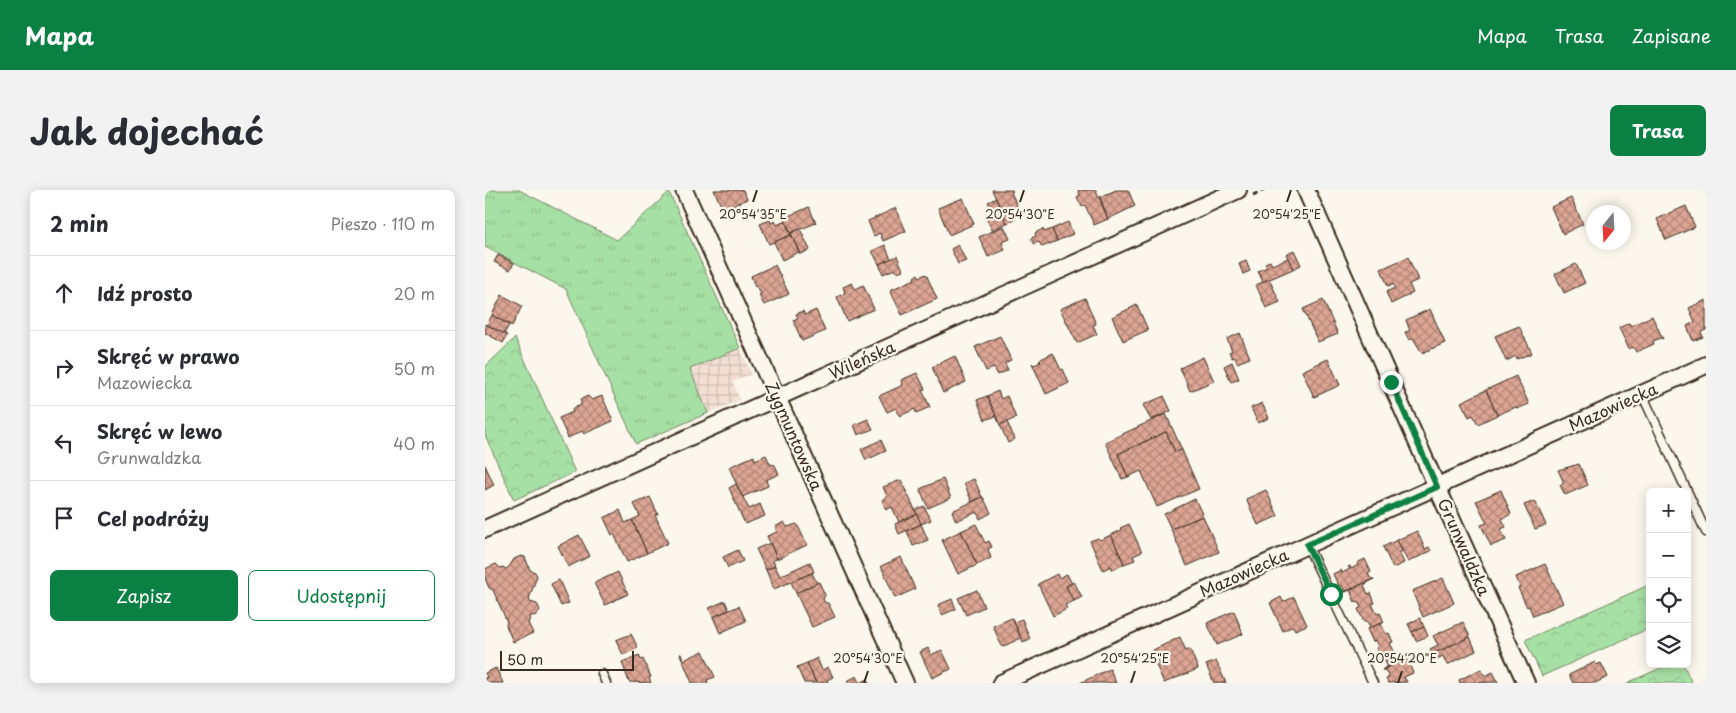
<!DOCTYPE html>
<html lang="pl">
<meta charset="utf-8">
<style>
body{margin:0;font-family:"Playpen Sans",sans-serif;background:#f2f2f3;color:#2b2b33}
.controls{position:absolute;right:15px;bottom:15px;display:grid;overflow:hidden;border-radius:8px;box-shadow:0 2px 12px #0003}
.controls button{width:45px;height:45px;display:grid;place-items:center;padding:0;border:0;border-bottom:1px solid #e1e1e2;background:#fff;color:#2b2b33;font:25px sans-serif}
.compass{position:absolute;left:1101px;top:15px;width:45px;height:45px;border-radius:50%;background:#fff;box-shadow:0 2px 12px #0003;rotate:198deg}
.scale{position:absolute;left:15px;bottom:12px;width:134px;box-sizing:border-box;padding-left:5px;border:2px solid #3b2a1e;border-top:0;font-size:14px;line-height:18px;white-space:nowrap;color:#3b2a1e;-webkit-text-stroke:4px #fbf7ec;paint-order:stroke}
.stop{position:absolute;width:15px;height:15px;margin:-11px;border:4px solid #0b8043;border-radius:50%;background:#fff}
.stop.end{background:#0b8043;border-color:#fff;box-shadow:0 1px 5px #0008}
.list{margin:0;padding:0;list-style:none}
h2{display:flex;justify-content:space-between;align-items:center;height:65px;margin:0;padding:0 20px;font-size:21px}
h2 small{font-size:16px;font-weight:400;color:#7c7c81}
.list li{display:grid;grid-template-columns:32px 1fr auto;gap:15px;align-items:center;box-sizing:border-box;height:75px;padding:0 20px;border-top:1px solid #e1e1e2}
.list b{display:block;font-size:19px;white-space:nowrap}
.list p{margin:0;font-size:16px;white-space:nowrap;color:#7c7c81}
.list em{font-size:16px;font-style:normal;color:#7c7c81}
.actions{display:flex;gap:10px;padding:15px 20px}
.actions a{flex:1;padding:11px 0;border:1px solid #0b8043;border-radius:8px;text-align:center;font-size:18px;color:#0b8043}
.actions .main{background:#0b8043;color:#fff}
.icon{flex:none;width:28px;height:28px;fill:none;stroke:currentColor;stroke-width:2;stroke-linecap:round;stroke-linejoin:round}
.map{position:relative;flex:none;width:1221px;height:493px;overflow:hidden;border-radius:8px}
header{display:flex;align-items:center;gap:30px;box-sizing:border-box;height:70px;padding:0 25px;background:#0b8043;color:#fff}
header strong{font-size:24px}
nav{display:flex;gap:28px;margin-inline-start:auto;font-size:18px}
.intro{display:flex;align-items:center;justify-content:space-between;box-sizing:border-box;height:120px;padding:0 30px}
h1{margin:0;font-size:35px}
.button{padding:12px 22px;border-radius:8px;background:#0b8043;color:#fff;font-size:18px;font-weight:700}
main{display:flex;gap:30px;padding:0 30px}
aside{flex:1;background:#fff;border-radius:8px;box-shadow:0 2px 12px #0003}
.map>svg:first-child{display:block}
.industrial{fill:url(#industrial-grid)}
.grass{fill:url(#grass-tufts);stroke:#718562}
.forest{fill:url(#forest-crowns);stroke:#718562}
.building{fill:url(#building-cross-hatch);stroke:#3b2a1e}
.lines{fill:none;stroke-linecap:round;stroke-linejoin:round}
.lane-casing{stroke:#3b2a1e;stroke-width:11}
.street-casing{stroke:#3b2a1e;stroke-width:20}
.path{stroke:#3b2a1e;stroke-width:3;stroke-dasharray:5 4;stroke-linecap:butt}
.lane{stroke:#fbf7ec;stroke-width:8}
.street{stroke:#fbf7ec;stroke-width:16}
.route{stroke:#0b8043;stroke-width:6}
.ticks{fill:none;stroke:#3b2a1e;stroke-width:2}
.labels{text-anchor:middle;stroke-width:4.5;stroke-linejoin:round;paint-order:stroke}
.street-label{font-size:16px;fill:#3b2a1e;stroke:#fbf7ec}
.ticks-label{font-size:12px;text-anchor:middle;fill:#3b2a1e;stroke:#fbf7ec;stroke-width:4.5;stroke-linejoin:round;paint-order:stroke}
</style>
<header>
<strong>Mapa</strong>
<nav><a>Mapa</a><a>Trasa</a><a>Zapisane</a></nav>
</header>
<div class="intro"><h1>Jak dojechać</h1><a class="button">Trasa</a></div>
<main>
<aside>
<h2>2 min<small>Pieszo · 110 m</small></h2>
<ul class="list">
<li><svg class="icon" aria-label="ahead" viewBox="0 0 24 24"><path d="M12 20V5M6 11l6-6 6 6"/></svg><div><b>Idź prosto</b></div><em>20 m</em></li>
<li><svg class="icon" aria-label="right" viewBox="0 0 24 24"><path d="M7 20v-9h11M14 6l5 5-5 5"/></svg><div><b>Skręć w prawo</b><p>Mazowiecka</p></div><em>50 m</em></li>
<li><svg class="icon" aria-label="left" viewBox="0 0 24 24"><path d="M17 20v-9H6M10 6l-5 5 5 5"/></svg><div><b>Skręć w lewo</b><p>Grunwaldzka</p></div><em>40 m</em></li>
<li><svg class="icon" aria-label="arrive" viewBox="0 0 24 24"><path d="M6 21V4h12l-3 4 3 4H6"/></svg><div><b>Cel podróży</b></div></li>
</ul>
<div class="actions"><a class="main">Zapisz</a><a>Udostępnij</a></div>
</aside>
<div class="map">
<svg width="1221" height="493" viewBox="0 0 1221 493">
<defs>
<pattern id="industrial-grid" width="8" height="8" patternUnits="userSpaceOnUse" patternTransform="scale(1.25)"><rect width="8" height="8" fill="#f2ded2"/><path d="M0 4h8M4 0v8" fill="none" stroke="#d0bfb4"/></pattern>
<pattern id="grass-tufts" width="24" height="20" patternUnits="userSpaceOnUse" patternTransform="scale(1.25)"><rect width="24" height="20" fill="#a7e0a5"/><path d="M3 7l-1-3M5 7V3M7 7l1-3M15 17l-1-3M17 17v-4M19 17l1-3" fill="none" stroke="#91c08e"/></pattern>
<pattern id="forest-crowns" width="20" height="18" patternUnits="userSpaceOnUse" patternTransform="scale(1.25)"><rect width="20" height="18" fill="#a7e0a5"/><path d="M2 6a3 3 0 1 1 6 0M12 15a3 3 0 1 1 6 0" fill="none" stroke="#91c08e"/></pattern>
<pattern id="building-cross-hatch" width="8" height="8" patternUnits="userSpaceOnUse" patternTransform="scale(1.25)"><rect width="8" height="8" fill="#dca594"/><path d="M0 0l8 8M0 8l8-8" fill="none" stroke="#b48778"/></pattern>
</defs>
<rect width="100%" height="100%" fill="#fbf7ec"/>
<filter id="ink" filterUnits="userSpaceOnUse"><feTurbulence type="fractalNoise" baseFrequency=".02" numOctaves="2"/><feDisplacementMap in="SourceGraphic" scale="10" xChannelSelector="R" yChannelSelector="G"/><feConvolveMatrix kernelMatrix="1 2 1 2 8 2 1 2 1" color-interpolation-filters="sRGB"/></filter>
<g filter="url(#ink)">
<!-- industrial -->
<path class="industrial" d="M 255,158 L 266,184 L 248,192 L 255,210 L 223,223 L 205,179 Z"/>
<!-- grass -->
<path class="grass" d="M 0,0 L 34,0 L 132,50 L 184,2 L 255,158 L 205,179 L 223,223 L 151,254 L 81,99 L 0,57 Z"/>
<!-- forest -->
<g class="forest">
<path d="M 30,148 L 90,282 L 29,310 L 0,245 L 0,177 Z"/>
<path d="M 1164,395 L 1165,438 L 1057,486 L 1040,450 Z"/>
<path d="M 1185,474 L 1198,474 L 1207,493 L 1142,493 Z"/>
</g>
<!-- building -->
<g class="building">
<path d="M 229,0 L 258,0 L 262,9 L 238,20 Z"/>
<path d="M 507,0 L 527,0 L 528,1 L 526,2 L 533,18 L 530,20 L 530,29 L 522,33 Z"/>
<path d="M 593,0 L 611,0 L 623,29 L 609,35 L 600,15 L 597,17 L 592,7 L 595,5 Z"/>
<path d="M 631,0 L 643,0 L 650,16 L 623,29 L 615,7 Z"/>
<path d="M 478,8 L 489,34 L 464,45 L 453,18 Z"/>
<path d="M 511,8 L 522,33 L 507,40 L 500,25 L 508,22 L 503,12 Z"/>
<path d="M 1086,8 L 1098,34 L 1078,44 L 1066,17 Z"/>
<path d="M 1201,16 L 1210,37 L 1181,50 L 1172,29 Z"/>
<path d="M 324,17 L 331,33 L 306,43 L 299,28 Z"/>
<path d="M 411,18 L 421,41 L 398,51 L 395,43 L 389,46 L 383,31 Z"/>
<path d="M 285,30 L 286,33 L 290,31 L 292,35 L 300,31 L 306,45 L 284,54 L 275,34 Z"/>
<path d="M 583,32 L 588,44 L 572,51 L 567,39 Z"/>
<path d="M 519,36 L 525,49 L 517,52 L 520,60 L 503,67 L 494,47 Z"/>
<path d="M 315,39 L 325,60 L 315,64 L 306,43 Z"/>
<path d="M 558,39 L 559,42 L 567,39 L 572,51 L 557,57 L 554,52 L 549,54 L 546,48 L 551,46 L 550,43 Z"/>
<path d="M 306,45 L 314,62 L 297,70 L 289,52 Z"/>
<path d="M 400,55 L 406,69 L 394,74 L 387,61 Z"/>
<path d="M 473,55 L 481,71 L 473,74 L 466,59 Z"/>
<path d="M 809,60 L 816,75 L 808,79 L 801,64 Z"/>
<path d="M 13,65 L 29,73 L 25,80 L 9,72 Z"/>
<path d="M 412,66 L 418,80 L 412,82 L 410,79 L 398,84 L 394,74 Z"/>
<path d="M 923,67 L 933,90 L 924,94 L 928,103 L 906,114 L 901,102 L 910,98 L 908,94 L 903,96 L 896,79 Z"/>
<path d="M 803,68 L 808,79 L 778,92 L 773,81 L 782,77 L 780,73 L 785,71 L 787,75 Z"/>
<path d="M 761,71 L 765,81 L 758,84 L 754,74 Z"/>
<path d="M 1091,74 L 1100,93 L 1079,103 L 1070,84 Z"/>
<path d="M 290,75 L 304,104 L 279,115 L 274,105 L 276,104 L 272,96 L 270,97 L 266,86 Z"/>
<path d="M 433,84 L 434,87 L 441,84 L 452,109 L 417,125 L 405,100 L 430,89 L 429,87 Z"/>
<path d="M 784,89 L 795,112 L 781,118 L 771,95 Z"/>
<path d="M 367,93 L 370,99 L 378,95 L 389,119 L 362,131 L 352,107 L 360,103 L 358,97 Z"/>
<path d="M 17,105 L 37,116 L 27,136 L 7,125 Z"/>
<path d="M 600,108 L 611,134 L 608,135 L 612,144 L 592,153 L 575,119 Z"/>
<path d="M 838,110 L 853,144 L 833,152 L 818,119 Z"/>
<path d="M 1221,110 L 1221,140 L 1216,142 L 1218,147 L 1208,151 L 1202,136 L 1210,132 L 1204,118 Z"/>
<path d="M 652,115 L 663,140 L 638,151 L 627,127 Z"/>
<path d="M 945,119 L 960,153 L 937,163 L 928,148 L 924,150 L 920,142 L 925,141 L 921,130 Z"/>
<path d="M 331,120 L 340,141 L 317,151 L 308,130 L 313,128 L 311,124 L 318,121 L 320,125 Z"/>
<path d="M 7,125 L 24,135 L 19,144 L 2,135 Z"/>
<path d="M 1167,126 L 1178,149 L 1176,148 L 1168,151 L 1169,154 L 1151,162 L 1148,157 L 1144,159 L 1134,138 L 1144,133 L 1146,136 Z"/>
<path d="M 0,134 L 22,145 L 18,153 L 0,143 Z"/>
<path d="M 1034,136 L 1047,163 L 1032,169 L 1031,166 L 1021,171 L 1010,146 Z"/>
<path d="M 755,143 L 765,168 L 752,173 L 750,167 L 747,168 L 744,162 L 747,161 L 742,149 Z"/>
<path d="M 515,146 L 526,170 L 520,173 L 523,180 L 513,185 L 509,178 L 501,181 L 490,157 Z"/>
<path d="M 568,163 L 576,180 L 578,179 L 584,193 L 561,204 L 547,173 L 549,175 L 556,172 L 554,170 Z"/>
<path d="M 470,166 L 481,192 L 458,203 L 447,177 Z"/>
<path d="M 718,167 L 729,191 L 705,201 L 695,178 Z"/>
<path d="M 843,169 L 855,195 L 829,207 L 817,181 Z"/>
<path d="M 747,172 L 754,189 L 746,192 L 739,176 Z"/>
<path d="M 432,183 L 440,199 L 437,200 L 445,217 L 431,223 L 430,219 L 415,226 L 411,218 L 402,222 L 394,206 L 418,195 L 416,190 Z"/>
<path d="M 1031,186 L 1044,214 L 1032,219 L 1031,217 L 1012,225 L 1001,200 Z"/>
<path d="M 1001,200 L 1012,225 L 993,234 L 988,225 L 984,227 L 976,212 Z"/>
<path d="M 513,201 L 516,209 L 522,206 L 531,228 L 515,235 L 502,206 Z"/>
<path d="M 103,206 L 107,210 L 117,206 L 128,231 L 99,244 L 97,241 L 83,248 L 74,228 L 88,222 L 87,219 L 96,215 L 96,209 Z"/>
<path d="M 502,206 L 511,226 L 500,230 L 492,210 Z"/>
<path d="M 679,206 L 686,221 L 666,230 L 658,215 Z"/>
<path d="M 777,213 L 784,228 L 773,233 L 766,218 Z"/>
<path d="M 681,224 L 697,260 L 690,262 L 681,242 L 633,264 L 643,287 L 637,289 L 620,252 Z"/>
<path d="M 383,229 L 388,239 L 373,245 L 369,235 Z"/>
<path d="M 522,232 L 530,249 L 523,253 L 515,235 Z"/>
<path d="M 681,242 L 690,262 L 697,260 L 714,299 L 672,317 L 656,281 L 643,287 L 633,264 Z"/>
<path d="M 396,250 L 401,261 L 381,270 L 376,259 Z"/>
<path d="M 281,265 L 285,274 L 290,275 L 294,284 L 281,290 L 283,296 L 257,307 L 244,277 L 269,266 L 270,270 Z"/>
<path d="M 1094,274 L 1103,295 L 1080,305 L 1075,295 L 1079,293 L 1073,280 Z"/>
<path d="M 0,275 L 9,295 L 0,300 Z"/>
<path d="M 458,289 L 466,308 L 443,318 L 435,299 Z"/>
<path d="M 489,289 L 497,307 L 487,312 L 479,293 Z"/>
<path d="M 416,290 L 432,324 L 414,332 L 407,317 L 401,320 L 397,310 L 400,309 L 400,307 L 402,306 L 398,297 Z"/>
<path d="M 251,294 L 264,319 L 275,314 L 280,326 L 260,334 L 244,298 Z"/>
<path d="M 781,300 L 793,326 L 773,335 L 761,309 Z"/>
<path d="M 1016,300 L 1026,324 L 1017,329 L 1021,337 L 1016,339 L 1021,350 L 1006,356 L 996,335 L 1002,333 L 991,311 Z"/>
<path d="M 165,307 L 173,324 L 170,325 L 183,353 L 162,363 L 147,330 L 155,326 L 149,314 Z"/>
<path d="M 498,307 L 506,323 L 495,329 L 492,322 L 471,331 L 467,321 Z"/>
<path d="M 710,309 L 718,326 L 686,339 L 679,324 Z"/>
<path d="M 1050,311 L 1061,335 L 1050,339 L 1039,315 Z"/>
<path d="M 439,316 L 446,330 L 436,334 L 430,320 Z"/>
<path d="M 135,320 L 140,333 L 147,330 L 162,363 L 142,372 L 129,344 L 127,345 L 119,328 Z"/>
<path d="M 432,324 L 436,334 L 414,344 L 410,334 Z"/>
<path d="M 718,326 L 734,362 L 702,376 L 686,339 Z"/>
<path d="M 299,332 L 302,337 L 312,334 L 322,355 L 292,369 L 282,346 L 292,342 L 290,337 Z"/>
<path d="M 436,334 L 443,350 L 428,356 L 422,341 Z"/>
<path d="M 491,334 L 500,353 L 504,351 L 507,357 L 503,359 L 506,368 L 492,375 L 476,341 Z"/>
<path d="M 644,334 L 657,362 L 648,366 L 650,370 L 639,374 L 626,345 L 637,340 L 635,338 Z"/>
<path d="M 476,341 L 492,375 L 473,384 L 457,350 Z"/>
<path d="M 932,341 L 940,359 L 944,357 L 946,361 L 923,372 L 912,350 Z"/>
<path d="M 94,345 L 105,366 L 83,377 L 73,356 Z"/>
<path d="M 626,345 L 639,374 L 628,380 L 626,376 L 618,380 L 605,351 L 613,348 L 615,350 Z"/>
<path d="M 912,350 L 917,361 L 914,362 L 919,373 L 908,378 L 898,357 Z"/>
<path d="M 285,353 L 292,369 L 288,370 L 290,376 L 281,380 L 271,359 Z"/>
<path d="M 253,360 L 258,371 L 243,378 L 238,367 Z"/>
<path d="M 36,366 L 40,367 L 45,380 L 50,382 L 52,386 L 44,409 L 45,412 L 52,414 L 55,420 L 52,425 L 46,426 L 43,433 L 48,443 L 28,452 L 21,435 L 22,432 L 8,400 L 4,398 L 0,388 L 0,379 L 11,374 L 15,378 L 18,377 L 21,379 L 24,377 L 29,369 Z"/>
<path d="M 416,367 L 430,399 L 410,408 L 396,376 Z"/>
<path d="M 880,369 L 886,382 L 883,384 L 886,389 L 889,389 L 857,403 L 859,401 L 857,395 L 854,397 L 848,384 L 856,380 L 857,383 L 865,379 L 863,377 L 865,376 L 866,379 L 873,375 L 872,373 Z"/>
<path d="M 325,372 L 329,382 L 289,399 L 281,380 L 290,376 L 295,386 Z"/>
<path d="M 1060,374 L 1078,413 L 1048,426 L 1044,416 L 1042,417 L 1033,398 L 1035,397 L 1031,387 Z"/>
<path d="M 133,382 L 143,404 L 120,415 L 109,393 Z"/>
<path d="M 327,383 L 332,393 L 311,403 L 306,392 Z"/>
<path d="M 572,384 L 574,388 L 582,384 L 587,394 L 581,396 L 589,411 L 580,415 L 582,419 L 568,426 L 553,394 Z"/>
<path d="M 958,388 L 969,413 L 938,427 L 927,401 Z"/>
<path d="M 889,389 L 879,395 L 883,404 L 886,403 L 890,413 L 887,414 L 892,424 L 895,423 L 899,432 L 882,439 L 885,437 L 882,431 L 879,432 L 873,419 L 876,418 L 873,411 L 870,412 L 865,400 L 857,403 Z"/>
<path d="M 74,390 L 84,413 L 76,416 L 66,394 Z"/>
<path d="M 334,392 L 340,405 L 338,409 L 340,413 L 343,413 L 350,427 L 327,437 L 311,403 Z"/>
<path d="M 589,392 L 597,407 L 589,411 L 581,396 Z"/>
<path d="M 492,400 L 499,417 L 481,425 L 473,408 Z"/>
<path d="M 796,407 L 798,412 L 809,407 L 822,435 L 810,440 L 808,436 L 798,441 L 785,413 Z"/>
<path d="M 467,409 L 471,419 L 457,425 L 453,415 Z"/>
<path d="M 240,411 L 244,420 L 228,427 L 224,418 Z"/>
<path d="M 254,416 L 261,431 L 235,443 L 228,427 Z"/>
<path d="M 749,421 L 758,444 L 732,455 L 722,433 Z"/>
<path d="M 527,428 L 536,448 L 517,457 L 508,436 Z"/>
<path d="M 935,428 L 939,437 L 927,442 L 923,434 Z"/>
<path d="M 537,429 L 545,449 L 538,452 L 529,432 Z"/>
<path d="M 899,432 L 896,434 L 901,444 L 904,443 L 908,452 L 905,453 L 910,463 L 913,462 L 916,471 L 922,469 L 897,480 L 902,476 L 900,470 L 897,472 L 891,458 L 893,457 L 890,450 L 888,452 L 882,439 Z"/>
<path d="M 978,432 L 985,447 L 947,464 L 945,459 L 953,455 L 948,446 Z"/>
<path d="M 939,437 L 943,446 L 931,451 L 927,442 Z"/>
<path d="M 146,444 L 153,458 L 138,465 L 131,450 Z"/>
<path d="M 695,447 L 701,461 L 705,459 L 713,479 L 679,493 L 671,475 L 674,473 L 668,460 Z"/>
<path d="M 985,447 L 991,461 L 962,475 L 958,466 L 950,470 L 947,464 Z"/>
<path d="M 443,458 L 446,465 L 457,460 L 466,479 L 447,488 L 435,462 Z"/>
<path d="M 218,461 L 230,487 L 222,490 L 223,493 L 207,493 L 195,464 L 196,464 L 199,470 Z"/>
<path d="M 154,465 L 156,470 L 158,469 L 166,487 L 164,488 L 166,493 L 144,492 L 137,472 Z"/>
<path d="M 332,468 L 337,480 L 343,477 L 348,487 L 342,490 L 343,493 L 331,493 L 322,473 Z"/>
<path d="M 922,469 L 928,483 L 919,487 L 922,492 L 903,493 L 901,489 L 904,488 L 900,480 L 897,480 Z"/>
<path d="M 731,471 L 741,493 L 729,493 L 721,475 Z"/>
<path d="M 1110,472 L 1111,475 L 1116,473 L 1123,487 L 1110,493 L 1088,493 L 1084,485 Z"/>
<path d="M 322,473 L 331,493 L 319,493 L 312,477 Z"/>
<path d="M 11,478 L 18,493 L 0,493 L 0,488 L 2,487 L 0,483 Z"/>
<path d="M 625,479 L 631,493 L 595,493 L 618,482 Z"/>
<path d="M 996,479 L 1000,486 L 1008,482 L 1013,492 L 975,493 L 974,490 Z"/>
<path d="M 372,486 L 375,493 L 383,489 L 384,493 L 363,493 L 362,491 Z"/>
</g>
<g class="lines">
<!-- lane casing -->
<g class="lane-casing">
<g id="lane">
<path d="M 1157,204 L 1221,342"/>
<path d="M 822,355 L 888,493"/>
<path d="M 117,484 L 121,493"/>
</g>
</g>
<!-- street casing -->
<g class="street-casing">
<g id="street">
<path d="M 199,0 L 420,493"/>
<path d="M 821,0 L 952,297 L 1041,493"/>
<path d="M 0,339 L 753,0"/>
<path d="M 516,493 L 1221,175"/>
</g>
</g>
<!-- path -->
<path class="path" d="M 768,5 L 779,0"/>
<!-- lane -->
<use href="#lane" class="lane"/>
<!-- street -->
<use href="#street" class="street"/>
</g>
</g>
<g class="lines" filter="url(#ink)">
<!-- route -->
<path class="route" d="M 846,404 L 822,355 L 952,297 L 906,192"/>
</g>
<!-- ticks -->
<path class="ticks" d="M 268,12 L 272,0M 535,12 L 539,0M 802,12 L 806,0M 379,493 L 383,481M 646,493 L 650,481M 913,493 L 917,481"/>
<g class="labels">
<!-- street labels -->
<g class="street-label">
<text transform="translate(377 170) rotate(-24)" y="6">Wileńska</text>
<text transform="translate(1128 217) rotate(-24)" y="6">Mazowiecka</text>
<text transform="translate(309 246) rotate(66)" y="6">Zygmuntowska</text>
<text transform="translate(979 357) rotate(66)" y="6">Grunwaldzka</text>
<text transform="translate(759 383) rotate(-24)" y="6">Mazowiecka</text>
</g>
</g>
<g class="ticks-label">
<text x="268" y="29">20°54'35"E</text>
<text x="535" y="29">20°54'30"E</text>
<text x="802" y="29">20°54'25"E</text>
<text x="383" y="473">20°54'30"E</text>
<text x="650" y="473">20°54'25"E</text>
<text x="917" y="473">20°54'20"E</text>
</g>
</svg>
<div class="controls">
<button>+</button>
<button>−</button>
<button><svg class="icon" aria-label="locate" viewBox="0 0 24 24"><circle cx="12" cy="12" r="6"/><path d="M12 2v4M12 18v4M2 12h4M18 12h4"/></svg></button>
<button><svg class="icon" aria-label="layers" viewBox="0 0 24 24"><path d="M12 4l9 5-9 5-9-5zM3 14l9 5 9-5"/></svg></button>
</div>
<svg class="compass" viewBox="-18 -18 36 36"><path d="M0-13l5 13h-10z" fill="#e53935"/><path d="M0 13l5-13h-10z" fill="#7c7c81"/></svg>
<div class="scale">50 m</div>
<div class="stop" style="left:846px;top:404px"></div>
<div class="stop end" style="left:906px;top:192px"></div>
</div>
</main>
